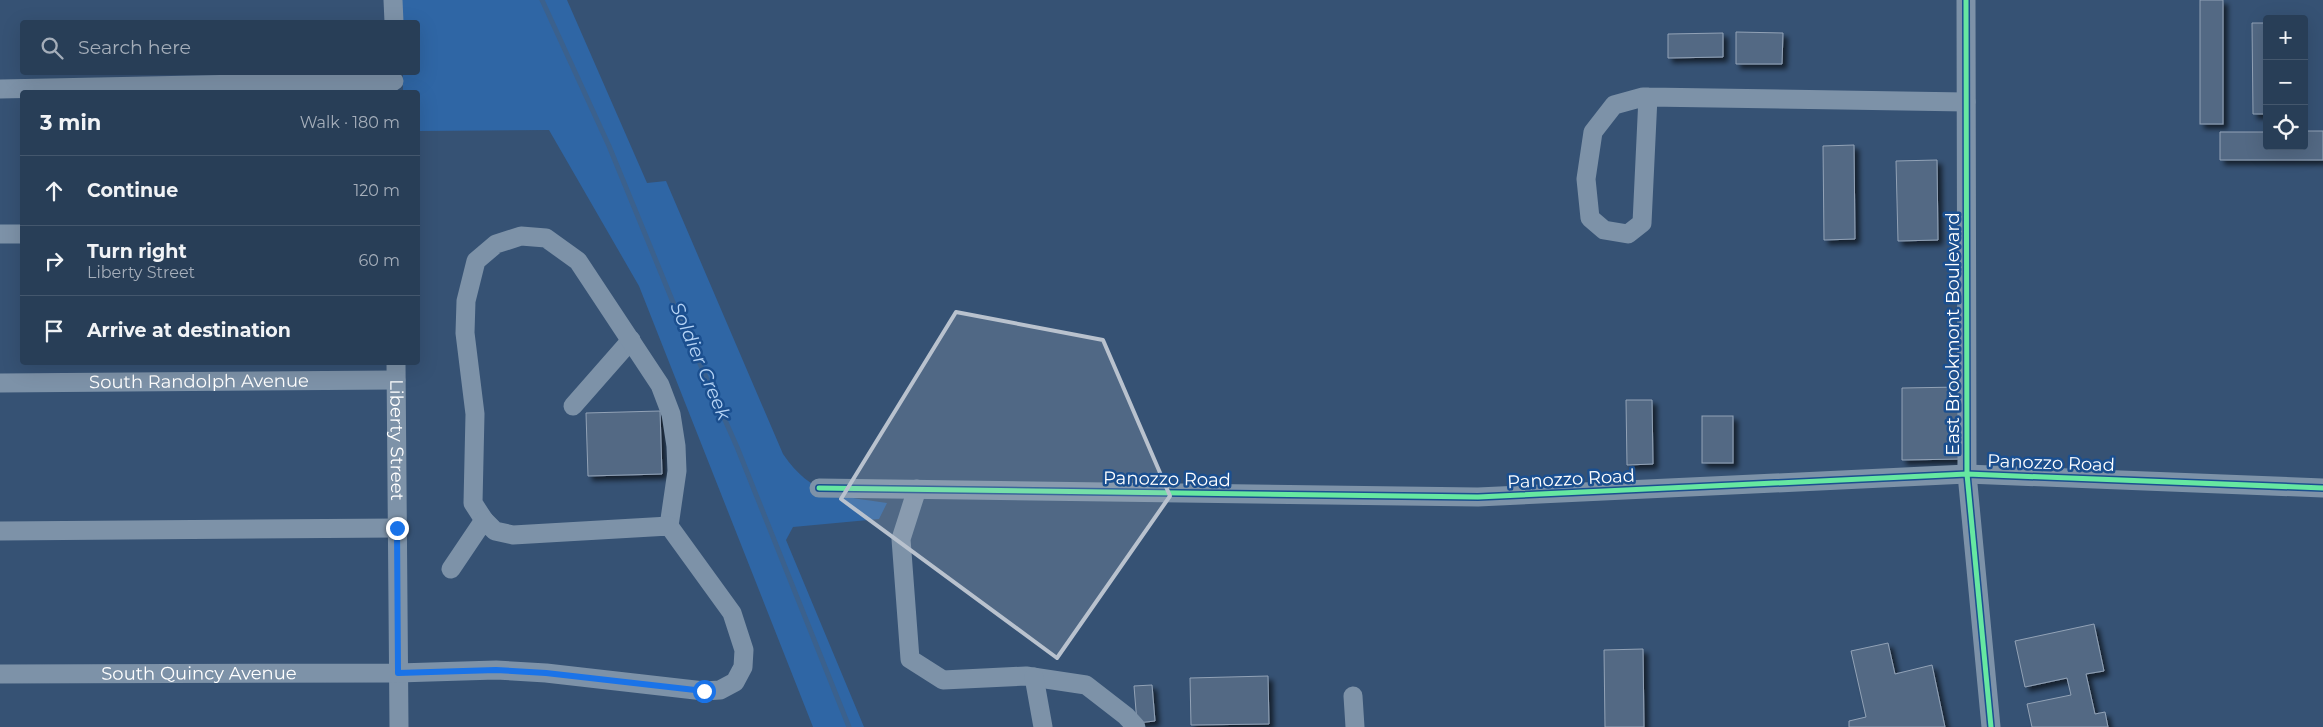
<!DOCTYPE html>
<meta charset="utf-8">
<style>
body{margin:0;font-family:Montserrat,sans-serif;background:#30455d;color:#f1f3f6}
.controls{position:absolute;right:15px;top:15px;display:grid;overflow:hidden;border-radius:5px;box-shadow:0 5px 20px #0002}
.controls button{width:45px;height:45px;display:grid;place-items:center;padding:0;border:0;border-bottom:1px solid #44576d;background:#283e57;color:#f1f3f6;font:25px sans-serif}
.stop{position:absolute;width:15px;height:15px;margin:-11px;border:4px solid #1a73e8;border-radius:50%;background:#fff}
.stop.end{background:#1a73e8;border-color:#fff;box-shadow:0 1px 5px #0008}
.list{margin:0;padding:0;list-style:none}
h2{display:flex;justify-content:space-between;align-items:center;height:65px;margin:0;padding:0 20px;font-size:21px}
h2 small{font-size:16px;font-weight:400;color:#a5aeba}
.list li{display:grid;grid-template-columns:32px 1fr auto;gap:15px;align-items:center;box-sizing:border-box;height:70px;padding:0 20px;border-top:1px solid #44576d}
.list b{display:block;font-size:19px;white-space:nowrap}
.list p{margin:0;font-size:16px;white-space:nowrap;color:#a5aeba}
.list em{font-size:16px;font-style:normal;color:#a5aeba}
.icon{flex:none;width:28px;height:28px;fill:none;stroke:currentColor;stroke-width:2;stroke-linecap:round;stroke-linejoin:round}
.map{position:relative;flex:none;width:2323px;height:727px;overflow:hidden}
.search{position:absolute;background:#283e57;box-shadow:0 5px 20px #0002;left:20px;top:20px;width:400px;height:55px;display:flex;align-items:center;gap:12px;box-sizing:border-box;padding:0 18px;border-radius:5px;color:#a5aeba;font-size:19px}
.panel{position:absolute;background:#283e57;box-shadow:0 5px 20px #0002;left:20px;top:90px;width:400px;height:275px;border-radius:5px}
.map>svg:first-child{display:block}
.green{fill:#2f66a5}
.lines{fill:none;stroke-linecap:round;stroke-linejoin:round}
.stream{stroke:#3b618d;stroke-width:5}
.building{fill:#526984;stroke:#92a2b6;filter:url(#shadow)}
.minor{stroke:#7d92a8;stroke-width:19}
.cycleway-casing{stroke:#1b4f8f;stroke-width:8}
.cycleway{stroke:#66e7a1;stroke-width:5}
.route{stroke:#1a73e8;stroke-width:6}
.marked{fill:#b9c2ce;fill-opacity:0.2;stroke:#b9c2ce;stroke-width:4;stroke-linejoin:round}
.labels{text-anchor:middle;stroke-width:5;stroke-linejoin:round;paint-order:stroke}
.street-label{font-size:18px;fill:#fff;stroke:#1b4f8f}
.water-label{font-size:19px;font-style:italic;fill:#b5d3f5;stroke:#1b4f8f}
</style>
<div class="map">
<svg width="2323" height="727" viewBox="0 0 2323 727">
<defs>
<filter id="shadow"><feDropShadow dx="4.5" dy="4.5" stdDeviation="2.5" flood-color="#0009"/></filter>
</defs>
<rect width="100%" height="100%" fill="#365274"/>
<!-- green -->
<path class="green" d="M 402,0 L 567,0 L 647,183 L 666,181 L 783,454 C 812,496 839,496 887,503 L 879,519 L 793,527 L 786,540 L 864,727 L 813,727 L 639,286 L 549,130 L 418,131 L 418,92 L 403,92 L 403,73 L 418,72 L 418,22 L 402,22 Z"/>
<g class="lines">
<!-- stream -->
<path class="stream" d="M 542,0 L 609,146 L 677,312 L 737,447 L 849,727"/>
</g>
<!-- building -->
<g class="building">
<rect x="2200" y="0" width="23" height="124"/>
<path d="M 2252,23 L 2267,23 L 2267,114 L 2253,114 Z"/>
<path d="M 1736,32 L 1783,33 L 1782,64 L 1736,64 Z"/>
<path d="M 1723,33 L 1723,57 L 1668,58 L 1668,34 Z"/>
<path d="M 2304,131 L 2323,131 L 2323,160 L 2220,160 L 2220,132 L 2267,132 L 2267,146 L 2304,146 Z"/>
<path d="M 1854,145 L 1855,239 L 1824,240 L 1823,146 Z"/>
<path d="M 1937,160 L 1938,240 L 1898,241 L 1896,161 Z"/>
<path d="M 1961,387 L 1962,459 L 1902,460 L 1902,388 Z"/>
<path d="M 1626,400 L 1652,400 L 1653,464 L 1627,465 Z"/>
<path d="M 660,411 L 662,474 L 588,476 L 586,413 Z"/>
<rect x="1702" y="416" width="31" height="47"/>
<path d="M 2094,624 L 2104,671 L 2086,674 L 2095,714 L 2105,712 L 2108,727 L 2032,727 L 2027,704 L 2071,695 L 2067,678 L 2025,687 L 2015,641 Z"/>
<path d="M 1888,643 L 1895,674 L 1932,665 L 1945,727 L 1849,727 L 1849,721 L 1866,717 L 1851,651 Z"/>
<path d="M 1643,649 L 1644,727 L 1605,727 L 1604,650 Z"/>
<path d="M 1268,676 L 1269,724 L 1191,725 L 1190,678 Z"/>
<path d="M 1152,685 L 1155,721 L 1137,723 L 1134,686 Z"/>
</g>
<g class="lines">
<!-- minor -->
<g class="minor">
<path d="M 393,0 L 394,22"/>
<path d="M 1966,0 L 1967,474 L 1991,727"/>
<path d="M 0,89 L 394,81"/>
<path d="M 1648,97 L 1642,223 L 1628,234 L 1604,230 L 1590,218 L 1586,179 L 1593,132 L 1614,105 L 1643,97 L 1648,97 L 1966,102"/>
<path d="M 0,234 L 22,234"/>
<path id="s1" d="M 396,362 L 399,727"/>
<path id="s2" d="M 0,383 L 396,380"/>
<path d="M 573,406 L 631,340"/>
<path d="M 819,488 L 1478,497 L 1967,474 L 2323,488"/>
<path d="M 917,489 L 901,539 L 910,659 L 943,680 L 1026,676 L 1086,685 L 1126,716 L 1136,727"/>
<path d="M 484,520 L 473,503 L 475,414 L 465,333 L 466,301 L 476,261 L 496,244 L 521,236 L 546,238 L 578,261 L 660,385 L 671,414 L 676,446 L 677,471 L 669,526"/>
<path d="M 0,531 L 397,528"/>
<path id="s3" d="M 0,674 L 398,673 L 496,670 L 546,673 L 704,691 L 720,690 L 735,682 L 743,667 L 744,650 L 732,613 L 669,526 L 513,535 L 495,531 L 484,520 L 451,569"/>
<path d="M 1034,677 L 1043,727"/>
<path d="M 1353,696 L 1355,727"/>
</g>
<!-- cycleway casing -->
<g class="cycleway-casing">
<g id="cycleway">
<path d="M 1966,0 L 1967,474 L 1991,727"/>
<path d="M 819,488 L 1478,497 L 1967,474 L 2323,488"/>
</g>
</g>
<!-- cycleway -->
<use href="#cycleway" class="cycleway"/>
</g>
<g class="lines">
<!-- route -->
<path class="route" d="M 397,528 L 398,673 L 496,670 L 546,673 L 704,691"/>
</g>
<!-- marked area -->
<path class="marked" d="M 956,312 L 1103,340 L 1170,496 L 1057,658 L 841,499 Z"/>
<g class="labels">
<!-- street labels -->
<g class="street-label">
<text transform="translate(1953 334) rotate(-90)" y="6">East Brookmont Boulevard</text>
<text dy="6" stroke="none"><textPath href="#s2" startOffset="199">South Randolph Avenue</textPath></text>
<text dy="6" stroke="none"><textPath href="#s1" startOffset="78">Liberty Street</textPath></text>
<text transform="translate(2051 463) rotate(2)" y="6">Panozzo Road</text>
<text transform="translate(1167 479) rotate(1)" y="6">Panozzo Road</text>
<text transform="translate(1571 479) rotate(-3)" y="6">Panozzo Road</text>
<text dy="6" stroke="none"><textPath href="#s3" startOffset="199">South Quincy Avenue</textPath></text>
</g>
<!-- water labels -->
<g class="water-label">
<text transform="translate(701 361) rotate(67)" y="7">Soldier Creek</text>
</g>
</g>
</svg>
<div class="controls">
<button>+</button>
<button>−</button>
<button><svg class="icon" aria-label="locate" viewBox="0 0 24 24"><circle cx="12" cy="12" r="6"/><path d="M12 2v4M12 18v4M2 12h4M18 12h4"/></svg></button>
</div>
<div class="stop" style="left:704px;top:691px"></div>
<div class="stop end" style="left:397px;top:528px"></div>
<div class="search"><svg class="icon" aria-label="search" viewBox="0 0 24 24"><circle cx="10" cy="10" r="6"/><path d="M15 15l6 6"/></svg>Search here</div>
<section class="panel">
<h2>3 min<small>Walk · 180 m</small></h2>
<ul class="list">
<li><svg class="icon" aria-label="ahead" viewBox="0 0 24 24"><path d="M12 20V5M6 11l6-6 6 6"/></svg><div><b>Continue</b></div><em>120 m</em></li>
<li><svg class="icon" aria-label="right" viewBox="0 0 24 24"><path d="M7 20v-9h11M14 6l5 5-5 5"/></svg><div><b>Turn right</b><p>Liberty Street</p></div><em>60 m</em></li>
<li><svg class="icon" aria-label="arrive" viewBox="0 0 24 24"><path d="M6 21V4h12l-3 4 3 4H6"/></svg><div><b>Arrive at destination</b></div></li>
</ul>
</section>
</div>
